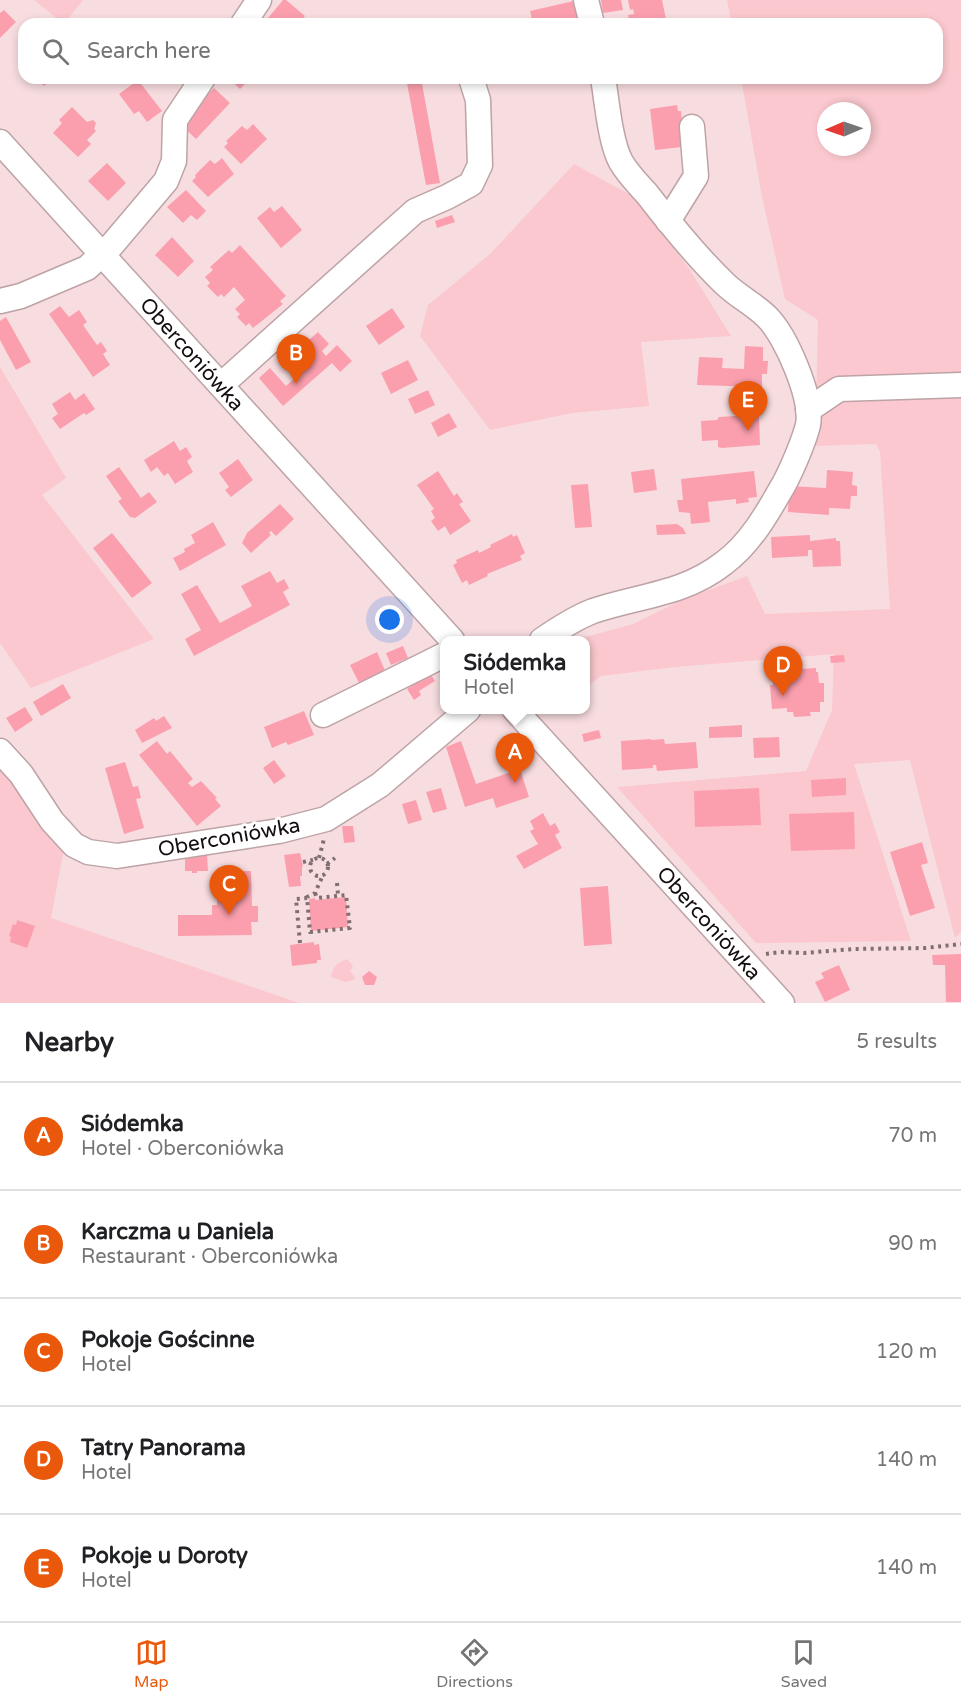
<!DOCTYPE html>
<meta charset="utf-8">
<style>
body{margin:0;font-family:"Varela Round",sans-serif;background:#f2f2f2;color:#202124}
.compass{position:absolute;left:817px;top:102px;width:54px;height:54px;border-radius:50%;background:#fff;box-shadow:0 3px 9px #0003;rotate:268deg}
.you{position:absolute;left:390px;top:620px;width:21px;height:21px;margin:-15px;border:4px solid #fff;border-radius:50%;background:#1a73e8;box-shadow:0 0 0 9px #1a73e833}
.badge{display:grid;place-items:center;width:39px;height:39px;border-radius:50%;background:#ea580c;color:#fff;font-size:20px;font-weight:700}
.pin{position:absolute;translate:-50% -50px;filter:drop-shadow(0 2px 3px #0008)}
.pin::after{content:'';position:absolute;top:32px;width:21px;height:18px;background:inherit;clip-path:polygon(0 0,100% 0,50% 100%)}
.popup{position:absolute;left:440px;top:636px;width:150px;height:78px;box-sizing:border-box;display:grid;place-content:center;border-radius:12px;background:#fff;filter:drop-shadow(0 2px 4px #0005);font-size:20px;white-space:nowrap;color:#757577}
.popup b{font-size:22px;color:#202124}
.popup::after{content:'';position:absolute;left:50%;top:100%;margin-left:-12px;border:12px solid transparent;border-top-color:#fff}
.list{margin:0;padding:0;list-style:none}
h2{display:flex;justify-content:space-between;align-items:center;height:78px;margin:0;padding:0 24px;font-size:26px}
h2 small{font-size:20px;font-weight:400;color:#757577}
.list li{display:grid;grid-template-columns:39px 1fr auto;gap:18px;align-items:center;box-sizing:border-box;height:108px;padding:0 24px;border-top:2px solid #e0e0e0}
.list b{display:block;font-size:22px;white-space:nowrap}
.list p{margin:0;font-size:20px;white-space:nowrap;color:#757577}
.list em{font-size:20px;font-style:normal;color:#757577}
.icon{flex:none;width:33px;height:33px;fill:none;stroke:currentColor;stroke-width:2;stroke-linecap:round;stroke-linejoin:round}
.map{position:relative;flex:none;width:961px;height:1003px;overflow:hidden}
.search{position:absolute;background:#fff;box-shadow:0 3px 9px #0003;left:18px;right:18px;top:18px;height:66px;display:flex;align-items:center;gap:15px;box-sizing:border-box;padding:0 21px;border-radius:18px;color:#757577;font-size:22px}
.sheet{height:618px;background:#fff}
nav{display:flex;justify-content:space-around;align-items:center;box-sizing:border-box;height:84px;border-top:2px solid #e0e0e0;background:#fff;font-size:16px;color:#757577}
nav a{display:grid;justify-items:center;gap:3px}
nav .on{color:#ea580c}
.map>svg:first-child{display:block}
.green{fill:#fac8ce;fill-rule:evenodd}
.building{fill:#fb9fae}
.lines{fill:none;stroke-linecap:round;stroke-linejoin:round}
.minor-casing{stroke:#bda3a6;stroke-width:27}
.path{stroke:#806f71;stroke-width:4;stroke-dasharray:3 4.5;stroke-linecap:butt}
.minor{stroke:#fff;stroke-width:24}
.labels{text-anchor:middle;stroke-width:6;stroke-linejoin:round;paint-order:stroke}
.street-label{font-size:21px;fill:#140c0d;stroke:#fff}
</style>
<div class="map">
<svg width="961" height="1003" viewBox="0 0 961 1003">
<rect width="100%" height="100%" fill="#f8dde0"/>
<!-- green -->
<g class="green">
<path d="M 34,0 L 83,0 L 64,24 Z"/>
<path d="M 727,0 L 961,0 L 961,932 L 955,938 L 910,760 L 854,764 L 911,941 L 756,943 L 617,787 L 806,771 L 832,710 L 834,654 L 675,667 L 601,676 L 586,687 L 586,640 L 575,640 L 633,624 L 684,599 L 747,576 L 765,614 L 890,609 L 880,452 L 876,444 L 815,446 L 818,320 L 785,299 L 762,197 L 741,78 L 937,78 L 937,24 L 732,24 ZM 826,111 L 862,111 L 862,147 L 826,147 Z"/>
<path d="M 574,164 L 636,198 L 690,270 L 731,336 L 641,342 L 649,406 L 572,413 L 490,430 L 420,336 L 428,305 L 490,254 Z"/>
<path d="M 0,367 L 66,478 L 42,495 L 154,639 L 31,688 L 0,643 Z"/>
<path d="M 0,755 L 64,849 L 51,918 L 299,1003 L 0,1003 Z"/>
<path d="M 347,959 L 353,966 L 350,971 L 356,979 L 346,982 L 331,977 C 333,966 337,963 347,959 Z"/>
</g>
<!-- building -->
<g class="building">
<path d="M 283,0 L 286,0 L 305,16 L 298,24 L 263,24 Z"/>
<path d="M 578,0 L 586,24 L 533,24 L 530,11 Z"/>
<path d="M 601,0 L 621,0 L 623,10 L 603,13 Z"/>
<path d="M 628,0 L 662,0 L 667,24 L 630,24 L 628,15 L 634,14 L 633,9 L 630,10 Z"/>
<path d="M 4,10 L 16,22 L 0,38 L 0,13 Z"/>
<path d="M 36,78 L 52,78 L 44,86 Z"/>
<path d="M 228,78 L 251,78 L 240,89 Z"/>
<path d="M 406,78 L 421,78 L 440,183 L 426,185 Z"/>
<path d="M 574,78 L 597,78 L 598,79 L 576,84 Z"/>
<path d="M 138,80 L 162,111 L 147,122 L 139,111 L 134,114 L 119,94 Z"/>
<path d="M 214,88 L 230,103 L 196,139 L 180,124 Z"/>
<path d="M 677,105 L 678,111 L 681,111 L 682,123 L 679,123 L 680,130 L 683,130 L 682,147 L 655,150 L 650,109 Z"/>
<path d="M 72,107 L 87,122 L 93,120 L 96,123 L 94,129 L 96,131 L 87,140 L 91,144 L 78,157 L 53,133 L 62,123 L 59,120 Z"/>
<path d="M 253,124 L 267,139 L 241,164 L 224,147 L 228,143 L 226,141 L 242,126 L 247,130 Z"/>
<path d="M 222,158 L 234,174 L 208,197 L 192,181 L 196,177 L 195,175 L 210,160 L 215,164 Z"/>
<path d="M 107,163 L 126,183 L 108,201 L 88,181 Z"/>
<path d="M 186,190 L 206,211 L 197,220 L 191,215 L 183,223 L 167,207 Z"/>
<path d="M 282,206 L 302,230 L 281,248 L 257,218 L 270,207 L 274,212 Z"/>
<path d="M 452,215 L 455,222 L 437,228 L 435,221 Z"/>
<path d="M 172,237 L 194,261 L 178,277 L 155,255 Z"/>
<path d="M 240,245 L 286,296 L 280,301 L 283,304 L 253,328 L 249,323 L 246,326 L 237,317 L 240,314 L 235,309 L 245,300 L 234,287 L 224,297 L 221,294 L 218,297 L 207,286 L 210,283 L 205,277 L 213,270 L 210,267 L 229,250 L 232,253 Z"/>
<path d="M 60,306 L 69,317 L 79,310 L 87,322 L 83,325 L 97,345 L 101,342 L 107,351 L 103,354 L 110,365 L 93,377 L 49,314 Z"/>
<path d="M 392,308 L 405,327 L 379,345 L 366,326 Z"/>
<path d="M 6,317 L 31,362 L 16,370 L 0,340 L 0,321 Z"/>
<path d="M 318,332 L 329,344 L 322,351 L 326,356 L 337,345 L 352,361 L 340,372 L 332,363 L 283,406 L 259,378 L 270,368 L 286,386 L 313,362 L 301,347 Z"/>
<path d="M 745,346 L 763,347 L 763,361 L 768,361 L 767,374 L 762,374 L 762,387 L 697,385 L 699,357 L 723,358 L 722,368 L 744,369 Z"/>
<path d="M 408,360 L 418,380 L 391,394 L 381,373 Z"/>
<path d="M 428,390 L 435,405 L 415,414 L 408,399 Z"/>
<path d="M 70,392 L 75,400 L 84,393 L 95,409 L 86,415 L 84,413 L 60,429 L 52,418 L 58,414 L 52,404 Z"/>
<path d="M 449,413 L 457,427 L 438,437 L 431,423 Z"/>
<path d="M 751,415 L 759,416 L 760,445 L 722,448 L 718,447 L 718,440 L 702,441 L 701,421 L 717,420 L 719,417 Z"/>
<path d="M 174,441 L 180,451 L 186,447 L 192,457 L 187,461 L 193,472 L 175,484 L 168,473 L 164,476 L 157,467 L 151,472 L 144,460 Z"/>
<path d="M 238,459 L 253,480 L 231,497 L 225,490 L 229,487 L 219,473 Z"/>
<path d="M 119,467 L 141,498 L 149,492 L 157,502 L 135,518 L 130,517 L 118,501 L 122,499 L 106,476 Z"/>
<path d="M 654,469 L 657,490 L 634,493 L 631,472 Z"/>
<path d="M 827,470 L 853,472 L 852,485 L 857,486 L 857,496 L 851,496 L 850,509 L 829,508 L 829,515 L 788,512 L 789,486 L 826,488 Z"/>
<path d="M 438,471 L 454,496 L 457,493 L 463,502 L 459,504 L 471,521 L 450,535 L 445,526 L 438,531 L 431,521 L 435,518 L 431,511 L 434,509 L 417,485 Z"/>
<path d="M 754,471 L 757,497 L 748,498 L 749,502 L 736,504 L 736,499 L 708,502 L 710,522 L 691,524 L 690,513 L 679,512 L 677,500 L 683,500 L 681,479 Z"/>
<path d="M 588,484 L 592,527 L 575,528 L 571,485 Z"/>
<path d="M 280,504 L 294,519 L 276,536 L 271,531 L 269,533 L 271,535 L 251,553 L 242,543 L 247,533 Z"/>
<path d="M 213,522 L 226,545 L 180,571 L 173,558 L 185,552 L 184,549 L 195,543 L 191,535 Z"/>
<path d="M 677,524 L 683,528 L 686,534 L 657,535 L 656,525 Z"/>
<path d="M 112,533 L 152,583 L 132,598 L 93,548 Z"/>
<path d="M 512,534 L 513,537 L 517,535 L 525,553 L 520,556 L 522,560 L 487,574 L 488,576 L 469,585 L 467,580 L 462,583 L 453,565 L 457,563 L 456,560 L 478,550 L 479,553 L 491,547 L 490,545 Z"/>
<path d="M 810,535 L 810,541 L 836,538 L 836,541 L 840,541 L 841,566 L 813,567 L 812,550 L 808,550 L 808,556 L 772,558 L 771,537 Z"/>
<path d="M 270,571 L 277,583 L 284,579 L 289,588 L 283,592 L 290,605 L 194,656 L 185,639 L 201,630 L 181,594 L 197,585 L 220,623 L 252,606 L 241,586 Z"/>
<path d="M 403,646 L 408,658 L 391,665 L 386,653 Z"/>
<path d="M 377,652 L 386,673 L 360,685 L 350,665 Z"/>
<path d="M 844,655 L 845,662 L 831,663 L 830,656 Z"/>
<path d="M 816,668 L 816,672 L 818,672 L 819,683 L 824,683 L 824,702 L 820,702 L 820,712 L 810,712 L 811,716 L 794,717 L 793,712 L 787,712 L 787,708 L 772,709 L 770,685 L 773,685 L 773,677 L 786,676 L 785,670 Z"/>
<path d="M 428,670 L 435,681 L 419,691 L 421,695 L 414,700 L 407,689 L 414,684 L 412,681 Z"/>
<path d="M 63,684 L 71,698 L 41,716 L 33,702 Z"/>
<path d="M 25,707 L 33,720 L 15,732 L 6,718 Z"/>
<path d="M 304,711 L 314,735 L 288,745 L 286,742 L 272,748 L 264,727 Z"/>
<path d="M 164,716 L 172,728 L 142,743 L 135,730 L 154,718 L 156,721 Z"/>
<path d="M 742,725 L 742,737 L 709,738 L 709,727 Z"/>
<path d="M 599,730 L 601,738 L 584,742 L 582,734 Z"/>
<path d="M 779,737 L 780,757 L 754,758 L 753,738 Z"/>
<path d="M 651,739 L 651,740 L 664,739 L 665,744 L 696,742 L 698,768 L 657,771 L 656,765 L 653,765 L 653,768 L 622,770 L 621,741 Z"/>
<path d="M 157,741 L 167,754 L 170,751 L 193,779 L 188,783 L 192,787 L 201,781 L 217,798 L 215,799 L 221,806 L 197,826 L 139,755 Z"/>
<path d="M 461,741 L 476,784 L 520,769 L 529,797 L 496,808 L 493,798 L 465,807 L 446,747 Z"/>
<path d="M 274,760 L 286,776 L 274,784 L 263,768 Z"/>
<path d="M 125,762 L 133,787 L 138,786 L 141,798 L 136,799 L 144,828 L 124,834 L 105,768 Z"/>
<path d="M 846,778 L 846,795 L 812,797 L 811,780 Z"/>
<path d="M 441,788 L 447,809 L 433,813 L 426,792 Z"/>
<path d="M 759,788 L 761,825 L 695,827 L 694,791 Z"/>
<path d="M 416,800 L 422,820 L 408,824 L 402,804 Z"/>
<path d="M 854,812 L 855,849 L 791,851 L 789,814 Z"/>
<path d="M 543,813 L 550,826 L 555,823 L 560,832 L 555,835 L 562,848 L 524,869 L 516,856 L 538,844 L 530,831 L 534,829 L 530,821 Z"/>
<path d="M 342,826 L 353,826 L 355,842 L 344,843 Z"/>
<path d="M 922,842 L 928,863 L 921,865 L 935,908 L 910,916 L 890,852 Z"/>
<path d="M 300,853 L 303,866 L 302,866 L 302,876 L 300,876 L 301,886 L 289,887 L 284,855 Z"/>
<path d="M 207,854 L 208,871 L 197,871 L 197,873 L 192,873 L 192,871 L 185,871 L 185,855 Z"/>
<path d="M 234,871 L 251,871 L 252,906 L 258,906 L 258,922 L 251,922 L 252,935 L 178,936 L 178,915 L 212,915 L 212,905 L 217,905 L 217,893 L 234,893 Z"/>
<path d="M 608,886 L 612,944 L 584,946 L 580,888 Z"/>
<path d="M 346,897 L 348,927 L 311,931 L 309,899 L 315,898 L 315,900 Z"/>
<path d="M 17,920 L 35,926 L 27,948 L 10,942 L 11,937 L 9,936 L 13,924 L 16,925 Z"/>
<path d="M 314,942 L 314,945 L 319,944 L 321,960 L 317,960 L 317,963 L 292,966 L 290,945 Z"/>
<path d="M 961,954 L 961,1002 L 946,1002 L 945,965 L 933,965 L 932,955 Z"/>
<path d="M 839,965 L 850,990 L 825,1002 L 815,982 L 824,978 L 821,973 Z"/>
<path d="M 369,971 L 377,977 L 374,985 L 365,985 L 362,977 Z"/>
</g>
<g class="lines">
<!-- minor casing -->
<g class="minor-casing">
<g id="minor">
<path d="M 586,0 L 592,24"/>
<path d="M 243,24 L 259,0"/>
<path d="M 0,142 L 452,640"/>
<path d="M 668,221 L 696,176 L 692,127"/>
<path d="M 0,301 L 21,296 L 87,268 L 111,246 L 166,181 L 174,161 L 175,120 L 203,78"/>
<path d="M 221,385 L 415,211 L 447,197 L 471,184 L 480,165 L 478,100 L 471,78"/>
<path d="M 808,410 L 839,389 L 961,385"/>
<path d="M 542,640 C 558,629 575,618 593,611 C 640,595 683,595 724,563 C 751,543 768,512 784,484 C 792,469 804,441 808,425 C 813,398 786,336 767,317 C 754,304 737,296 724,283 C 696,256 671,225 647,194 C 638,184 628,174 621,162 C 610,142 607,101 603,78"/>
<path d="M 515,710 L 782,1003"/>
<path d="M 323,715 L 444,655"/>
<path d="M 0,751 L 21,774 L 52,821 L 74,845 L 88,852 L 117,856 L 279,831 L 326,819 L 380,785 L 468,710"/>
</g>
</g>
<!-- path -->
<g class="path">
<path d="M 319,858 L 324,839"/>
<circle cx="319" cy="867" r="9"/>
<path d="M 303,862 L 313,860"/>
<path d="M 327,864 L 335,858"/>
<path d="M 337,883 L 338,895"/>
<path d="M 315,893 L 317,898 L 346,895 L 350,928 L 310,932 L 307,897 L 315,893 L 323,875"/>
<path d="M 300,943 L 296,899 L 307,898"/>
<path d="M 766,954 L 780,952 L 804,953 L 853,949 L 925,948 L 961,944"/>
</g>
<!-- minor -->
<use href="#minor" class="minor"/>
</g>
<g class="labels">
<!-- street labels -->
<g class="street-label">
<text transform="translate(192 354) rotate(48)" y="7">Oberconiówka</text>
<text transform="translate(229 837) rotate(-10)" y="7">Oberconiówka</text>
<text transform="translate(709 923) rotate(48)" y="7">Oberconiówka</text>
</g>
</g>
</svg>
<svg class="compass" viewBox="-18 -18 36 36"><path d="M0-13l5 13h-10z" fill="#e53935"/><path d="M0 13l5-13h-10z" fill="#757577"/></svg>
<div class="you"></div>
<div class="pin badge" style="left:515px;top:783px">A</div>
<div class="popup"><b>Siódemka</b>Hotel</div>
<div class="pin badge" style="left:296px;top:384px">B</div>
<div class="pin badge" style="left:229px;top:915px">C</div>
<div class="pin badge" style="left:783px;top:696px">D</div>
<div class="pin badge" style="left:748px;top:431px">E</div>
<div class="search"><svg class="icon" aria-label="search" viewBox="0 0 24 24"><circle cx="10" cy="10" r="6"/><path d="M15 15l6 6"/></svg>Search here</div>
</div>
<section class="sheet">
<h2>Nearby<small>5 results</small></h2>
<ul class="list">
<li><span class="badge">A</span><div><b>Siódemka</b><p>Hotel · Oberconiówka</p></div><em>70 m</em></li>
<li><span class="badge">B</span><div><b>Karczma u Daniela</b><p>Restaurant · Oberconiówka</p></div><em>90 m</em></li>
<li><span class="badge">C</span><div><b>Pokoje Gościnne</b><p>Hotel</p></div><em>120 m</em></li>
<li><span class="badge">D</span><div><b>Tatry Panorama</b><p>Hotel</p></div><em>140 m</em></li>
<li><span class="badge">E</span><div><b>Pokoje u Doroty</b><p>Hotel</p></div><em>140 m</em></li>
</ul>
</section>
<nav>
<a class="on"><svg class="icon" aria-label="map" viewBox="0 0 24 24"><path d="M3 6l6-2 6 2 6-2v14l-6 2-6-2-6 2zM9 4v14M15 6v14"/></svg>Map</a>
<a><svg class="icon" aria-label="directions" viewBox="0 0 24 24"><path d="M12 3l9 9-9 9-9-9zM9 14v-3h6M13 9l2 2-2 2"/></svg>Directions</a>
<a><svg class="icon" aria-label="saved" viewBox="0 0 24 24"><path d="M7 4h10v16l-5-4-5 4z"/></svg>Saved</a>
</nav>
